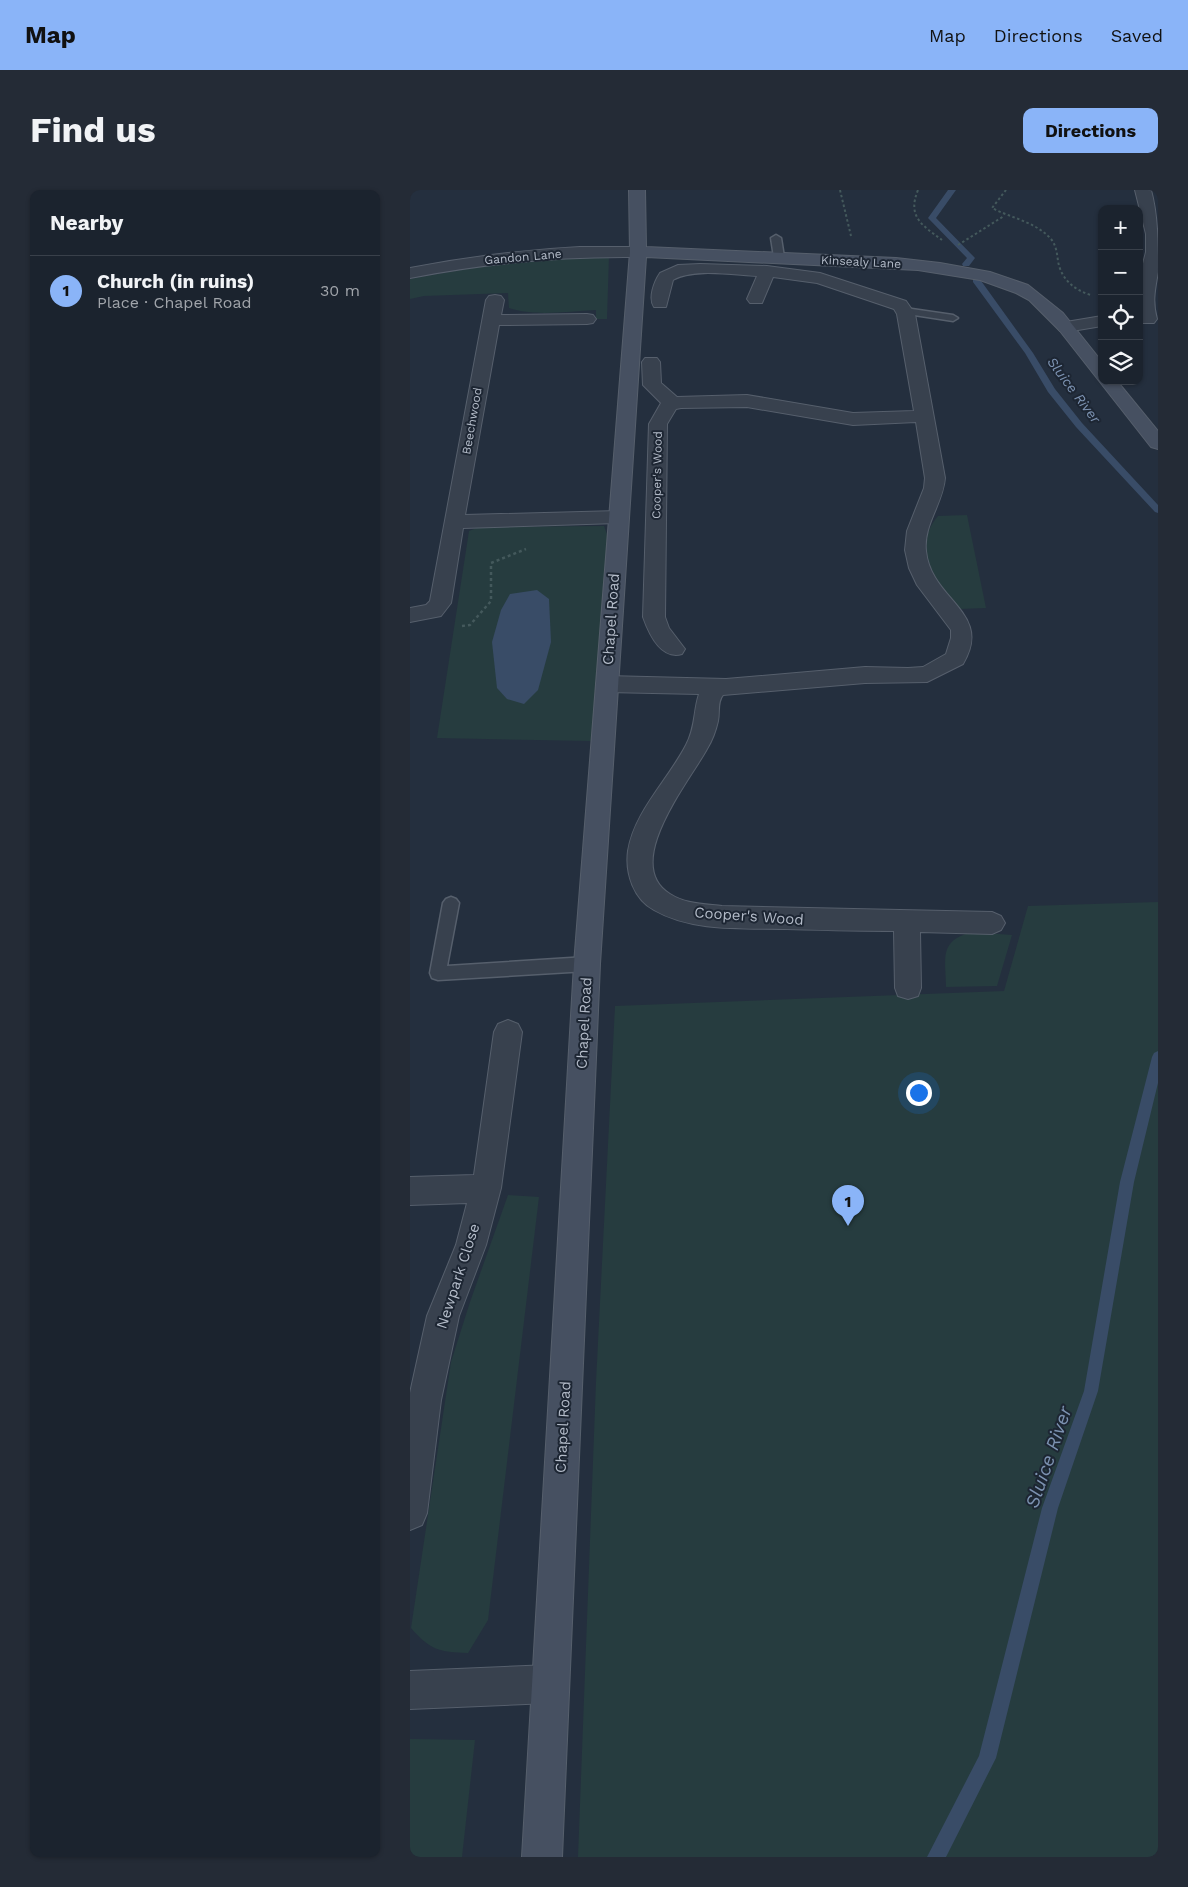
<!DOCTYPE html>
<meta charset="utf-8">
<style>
body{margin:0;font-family:"Work Sans",sans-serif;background:#242b36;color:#f1f3f6}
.controls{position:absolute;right:15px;top:15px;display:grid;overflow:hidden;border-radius:10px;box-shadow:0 1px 4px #0004}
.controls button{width:45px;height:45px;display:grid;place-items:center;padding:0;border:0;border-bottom:1px solid #39404a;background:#1b232e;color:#f1f3f6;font:25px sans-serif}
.you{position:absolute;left:508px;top:902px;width:18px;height:18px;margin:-12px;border:4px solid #fff;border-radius:50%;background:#1a73e8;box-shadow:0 0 0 8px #1a73e833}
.badge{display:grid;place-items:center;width:32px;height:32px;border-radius:50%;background:#8ab4f8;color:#111;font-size:16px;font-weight:700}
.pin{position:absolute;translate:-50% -41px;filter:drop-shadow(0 1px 2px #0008)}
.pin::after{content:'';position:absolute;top:26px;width:18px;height:15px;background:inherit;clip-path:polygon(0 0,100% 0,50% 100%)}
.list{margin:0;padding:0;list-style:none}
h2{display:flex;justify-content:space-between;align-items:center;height:65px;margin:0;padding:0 20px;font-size:21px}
h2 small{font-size:16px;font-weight:400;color:#a0a4aa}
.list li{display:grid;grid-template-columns:32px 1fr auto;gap:15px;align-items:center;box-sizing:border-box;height:70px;padding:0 20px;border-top:1px solid #39404a}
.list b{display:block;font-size:19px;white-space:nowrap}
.list p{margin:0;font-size:16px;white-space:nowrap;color:#a0a4aa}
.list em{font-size:16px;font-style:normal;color:#a0a4aa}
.icon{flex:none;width:28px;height:28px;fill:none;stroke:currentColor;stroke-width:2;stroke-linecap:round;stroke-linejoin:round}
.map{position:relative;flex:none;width:748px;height:1667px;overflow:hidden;border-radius:10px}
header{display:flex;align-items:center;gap:30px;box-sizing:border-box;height:70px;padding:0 25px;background:#8ab4f8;color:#111}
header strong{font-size:24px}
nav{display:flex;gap:28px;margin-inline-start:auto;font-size:18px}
.intro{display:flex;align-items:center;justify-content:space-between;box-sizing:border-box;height:120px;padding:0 30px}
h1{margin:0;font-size:35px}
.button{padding:12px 22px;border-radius:10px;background:#8ab4f8;color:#111;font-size:18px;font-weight:700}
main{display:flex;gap:30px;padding:0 30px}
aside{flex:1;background:#1b232e;border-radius:10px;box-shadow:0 1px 4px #0004}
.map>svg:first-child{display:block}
.green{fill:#263c3f}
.water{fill:#394c67}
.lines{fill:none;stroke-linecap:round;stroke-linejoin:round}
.stream{fill:#394c67;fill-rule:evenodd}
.lane-casing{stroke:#565f6c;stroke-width:3}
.street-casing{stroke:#565f6c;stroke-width:2}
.secondary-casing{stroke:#565f6c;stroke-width:2}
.path-far1{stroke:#44595c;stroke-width:2;stroke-dasharray:2.5 2.5;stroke-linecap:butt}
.path{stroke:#44595c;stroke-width:2.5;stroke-dasharray:3 3;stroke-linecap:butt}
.lane{fill:#38414e;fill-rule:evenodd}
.street{fill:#38414e;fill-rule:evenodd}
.secondary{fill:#465061;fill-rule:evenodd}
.labels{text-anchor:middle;stroke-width:4;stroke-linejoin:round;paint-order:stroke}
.far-street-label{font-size:12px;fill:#b4bcc9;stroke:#1d2633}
.far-water-label{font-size:14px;font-style:italic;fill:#7c92b1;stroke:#1d2633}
.street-label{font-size:15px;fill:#b4bcc9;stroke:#1d2633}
.near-water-label{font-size:19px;font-style:italic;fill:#7c92b1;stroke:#1d2633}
</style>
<header>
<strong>Map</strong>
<nav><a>Map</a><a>Directions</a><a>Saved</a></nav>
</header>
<div class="intro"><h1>Find us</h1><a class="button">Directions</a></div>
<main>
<aside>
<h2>Nearby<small></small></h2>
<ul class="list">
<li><span class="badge">1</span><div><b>Church (in ruins)</b><p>Place · Chapel Road</p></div><em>30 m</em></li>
</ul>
</aside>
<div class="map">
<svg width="748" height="1667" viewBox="0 0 748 1667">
<rect width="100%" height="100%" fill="#242f3e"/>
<!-- green -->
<g class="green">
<path d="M 199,66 L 197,129 L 186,129 L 186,120 C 158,121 126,127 99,118 L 98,103 L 14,106 L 0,109 L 0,89 L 107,70 Z"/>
<path d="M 557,325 L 576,418 L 549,419 C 524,393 499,361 528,326 Z"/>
<path d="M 194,336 L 199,350 L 181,551 L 27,548 L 59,341 L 69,337 Z"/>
<path d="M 748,712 L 748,1667 L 168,1667 L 186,1192 L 205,816 L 594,801 L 618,716 Z"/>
<path d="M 562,742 L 602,745 L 587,796 L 536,797 C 536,768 528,751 562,742 Z"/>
<path d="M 98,1005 L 129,1007 L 78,1430 L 58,1463 C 29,1462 20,1460 1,1438 L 41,1172 L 60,1112 Z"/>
<path d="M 0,1549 L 65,1550 L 52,1667 L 0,1667 Z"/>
</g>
<!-- water -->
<path class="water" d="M 127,400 L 139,409 L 141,452 L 128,500 L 114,514 L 97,509 L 87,498 L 82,452 L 91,420 L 100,404 Z"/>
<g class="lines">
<!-- stream -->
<g class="stream">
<path d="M 538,0 L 546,0 L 526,28 L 565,68 L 559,76 L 553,76 L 552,74 L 557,68 L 518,28 Z"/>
<path d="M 563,88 L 569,88 L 623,163 L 645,199 L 672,233 L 748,315 L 748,323 L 745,322 L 666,237 L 638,202 L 615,163 L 563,92 Z"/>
<path d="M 748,861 L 748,893 L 724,992 L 688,1201 L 648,1318 L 586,1568 L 536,1667 L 517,1667 L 569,1566 L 632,1318 L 674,1201 L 710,992 L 742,867 L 744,863 Z"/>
</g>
<!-- lane casing -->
<g class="lane-casing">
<g id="lane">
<path d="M 366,45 L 371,48 L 374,67 L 369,70 L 364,67 L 361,48 Z"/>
<path d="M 495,118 L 543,125 L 548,128 L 543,131 L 491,123 L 491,119 Z"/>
<path d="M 41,707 L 46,709 L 49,713 L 37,776 L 177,767 L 183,769 L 185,774 L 183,779 L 177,781 L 28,790 L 22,788 L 20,783 L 33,713 L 36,709 Z"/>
</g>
</g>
<!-- street casing -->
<g class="street-casing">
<g id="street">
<path d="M 725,0 L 741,0 C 748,25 748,56 748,82 C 745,100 742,111 747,129 L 744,133 L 732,133 L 729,129 L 729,89 L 736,62 L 736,44 Z"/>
<path d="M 170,57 L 228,57 L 236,62 L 228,67 C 151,66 76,73 0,88 L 0,78 C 57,67 113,60 170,57 Z"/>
<path d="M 290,74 L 357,76 L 410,83 L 496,111 L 505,124 L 535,288 C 533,314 513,335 516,361 C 521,411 584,422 553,474 L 517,492 L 455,493 L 313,505 C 307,512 310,522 308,531 C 306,540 302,551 297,559 C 279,592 211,674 260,704 C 275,714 295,714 312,716 L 582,722 L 591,726 L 595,733 L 591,740 L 582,744 L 510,742 L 511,798 L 508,806 L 498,809 L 488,806 L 485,798 L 484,741 C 447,741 411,740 374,739 C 332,738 282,742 244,720 C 224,709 215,684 218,661 C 224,622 258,590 276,555 C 286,536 283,522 289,504 L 197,502 L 189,500 L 186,494 L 189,488 L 197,486 L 316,489 L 455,477 L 498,478 L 513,477 L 536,464 L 541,448 L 541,440 L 507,395 L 499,378 L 495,360 L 497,341 L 514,298 L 515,288 L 506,232 L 443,235 L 337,217 L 271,218 L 266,219 L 257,234 L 255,427 L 259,438 L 275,459 L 272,464 C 251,470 239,444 233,427 L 239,234 L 251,213 L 233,195 L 232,172 L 235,168 L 247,168 L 250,172 L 251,193 L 267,207 L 337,205 L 443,223 L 504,221 L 487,124 L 484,119 L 407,93 L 363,87 L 352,113 L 340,113 L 337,109 L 347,86 C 324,85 283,78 263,90 L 256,117 L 244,117 C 238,108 244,92 250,83 L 268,75 Z"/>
<path d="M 85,105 L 91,106 L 94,110 L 91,125 L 177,124 L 183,125 L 186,129 L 183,133 L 177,134 L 89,135 L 55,325 L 208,321 L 215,323 L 218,327 L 215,331 L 208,333 L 53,338 L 41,413 L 31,426 L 0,432 L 0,418 L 16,415 L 20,411 L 76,110 L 79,106 Z"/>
<path d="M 692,126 L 692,136 L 656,142 L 650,141 L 647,137 L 650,133 Z"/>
<path d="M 98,830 L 108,834 L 112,842 L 91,998 L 76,1055 L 49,1126 L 31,1210 L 17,1323 L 12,1335 L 0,1340 L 0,1203 L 17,1126 L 46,1055 L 57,1013 L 0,1015 L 0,987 L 64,985 L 84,842 L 88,834 Z"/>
<path d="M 140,1475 L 153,1481 L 159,1494 L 153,1507 L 140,1513 L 0,1519 L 0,1481 Z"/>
</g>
</g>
<!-- secondary casing -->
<g class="secondary-casing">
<path id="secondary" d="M 219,0 L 235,0 L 236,57 L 486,68 L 530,73 L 580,82 L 618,95 L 653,123 L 692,172 L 692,191 L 707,191 L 748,241 L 748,259 L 741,257 L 650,141 L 619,110 L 606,103 L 570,90 L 508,80 L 236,67 L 190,774 L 152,1667 L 112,1667 L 164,774 L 220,62 Z"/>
</g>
<!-- path-far1 -->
<g class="path-far1">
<path d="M 430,0 L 441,46"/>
<path d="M 508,0 C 497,27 512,35 532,50"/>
<path d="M 596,0 L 582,18 C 601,28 626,32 641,49 C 646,55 647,63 648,71 C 651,89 664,100 681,105"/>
<path d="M 548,55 L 594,26"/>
</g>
<!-- path -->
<path class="path" d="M 52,436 L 60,435 L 81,411 L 81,373 L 116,359"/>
<!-- lane -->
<use href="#lane" class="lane"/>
<!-- street -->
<use href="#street" class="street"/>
<!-- secondary -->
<use href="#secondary" class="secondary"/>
</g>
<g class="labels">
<!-- far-street labels -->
<g class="far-street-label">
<text transform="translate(113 67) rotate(-5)" y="4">Gandon Lane</text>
<text transform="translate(451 72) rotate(3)" y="4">Kinsealy Lane</text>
<text transform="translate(62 231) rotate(-80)" y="4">Beechwood</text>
<text transform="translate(247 285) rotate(-89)" y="4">Cooper's Wood</text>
</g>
<!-- far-water labels -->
<g class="far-water-label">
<text transform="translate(664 200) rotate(53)" y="5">Sluice River</text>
</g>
<!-- street labels -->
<g class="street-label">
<text transform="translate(201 429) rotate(-86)" y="5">Chapel Road</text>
<text transform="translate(339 726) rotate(4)" y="5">Cooper's Wood</text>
<text transform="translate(174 833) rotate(-87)" y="5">Chapel Road</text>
<text transform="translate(48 1086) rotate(-72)" y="5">Newpark Close</text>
<text transform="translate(153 1237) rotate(-87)" y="5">Chapel Road</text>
</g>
<!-- near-water labels -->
<g class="near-water-label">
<text transform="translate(638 1267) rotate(-71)" y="7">Sluice River</text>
</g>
</g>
</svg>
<div class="controls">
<button>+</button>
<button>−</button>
<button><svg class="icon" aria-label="locate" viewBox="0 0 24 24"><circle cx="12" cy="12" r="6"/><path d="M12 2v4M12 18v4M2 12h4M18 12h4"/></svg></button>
<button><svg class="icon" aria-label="layers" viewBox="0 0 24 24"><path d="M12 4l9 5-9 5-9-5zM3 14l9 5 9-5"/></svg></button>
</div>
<div class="you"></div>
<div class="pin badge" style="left:438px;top:1036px">1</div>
</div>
</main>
